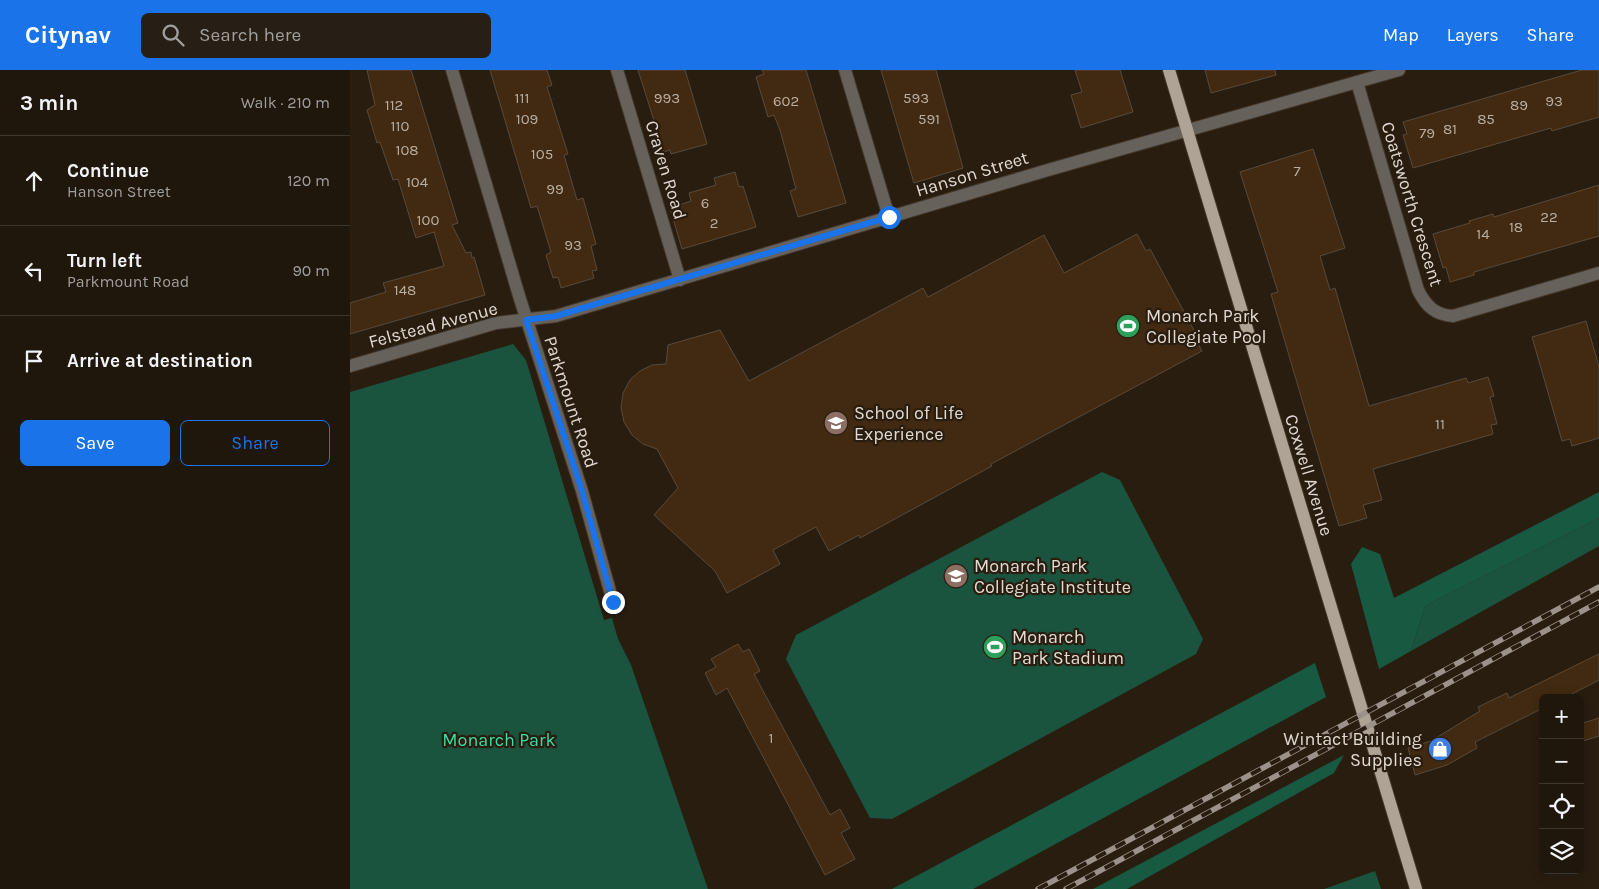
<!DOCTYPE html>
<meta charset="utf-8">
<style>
body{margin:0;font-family:Karla,sans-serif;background:#271f15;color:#f1f3f6}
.controls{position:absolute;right:15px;bottom:15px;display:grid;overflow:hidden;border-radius:8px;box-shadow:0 2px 12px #0003}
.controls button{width:45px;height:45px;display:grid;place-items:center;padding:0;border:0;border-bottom:1px solid #3c352d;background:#1f160c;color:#f1f3f6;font:25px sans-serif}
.stop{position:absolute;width:15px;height:15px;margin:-11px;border:4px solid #1a73e8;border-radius:50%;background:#fff}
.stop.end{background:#1a73e8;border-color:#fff;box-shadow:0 1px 5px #0008}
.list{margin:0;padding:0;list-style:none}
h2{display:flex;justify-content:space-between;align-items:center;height:65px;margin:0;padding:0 20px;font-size:21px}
h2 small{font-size:16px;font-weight:400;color:#a19f9d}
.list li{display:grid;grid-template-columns:32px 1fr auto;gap:15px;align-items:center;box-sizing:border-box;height:90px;padding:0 20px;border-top:1px solid #3c352d}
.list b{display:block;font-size:19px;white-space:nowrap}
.list p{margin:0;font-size:16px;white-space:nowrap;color:#a19f9d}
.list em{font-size:16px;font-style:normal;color:#a19f9d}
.actions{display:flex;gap:10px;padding:15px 20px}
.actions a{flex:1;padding:11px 0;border:1px solid #1a73e8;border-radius:8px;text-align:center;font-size:18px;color:#1a73e8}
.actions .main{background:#1a73e8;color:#fff}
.icon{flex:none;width:28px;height:28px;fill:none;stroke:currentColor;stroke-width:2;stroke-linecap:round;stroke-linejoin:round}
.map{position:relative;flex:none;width:1249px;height:819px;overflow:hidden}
header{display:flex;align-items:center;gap:30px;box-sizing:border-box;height:70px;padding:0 25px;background:#1a73e8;color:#fff}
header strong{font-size:24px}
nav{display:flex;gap:28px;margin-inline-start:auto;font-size:18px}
.search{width:350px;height:45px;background:#271f15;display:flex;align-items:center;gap:12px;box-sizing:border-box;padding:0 18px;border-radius:8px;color:#a19f9d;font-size:19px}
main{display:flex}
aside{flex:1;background:#1f160c}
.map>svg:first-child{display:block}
.green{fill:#1a543e}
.forest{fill:#185942}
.building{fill:#412a11;stroke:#584a3c}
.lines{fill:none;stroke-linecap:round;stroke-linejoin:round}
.minor-casing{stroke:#43372b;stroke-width:14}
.primary-casing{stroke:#43372b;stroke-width:14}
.minor{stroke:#66615a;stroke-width:12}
.primary{stroke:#aea394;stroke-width:12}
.rail-casing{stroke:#9c9289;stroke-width:5.5}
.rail{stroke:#291d10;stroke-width:4;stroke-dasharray:11;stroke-linecap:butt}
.route{stroke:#1a73e8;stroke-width:6}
.labels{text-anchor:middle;stroke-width:4.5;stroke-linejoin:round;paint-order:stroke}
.number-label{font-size:15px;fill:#baaea2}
.street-label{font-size:18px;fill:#e2dad2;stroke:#291d10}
.poi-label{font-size:18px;fill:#e2dad2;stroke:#291d10;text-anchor:start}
.park-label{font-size:18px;fill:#37dfa6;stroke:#291d10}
</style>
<header>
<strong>Citynav</strong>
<div class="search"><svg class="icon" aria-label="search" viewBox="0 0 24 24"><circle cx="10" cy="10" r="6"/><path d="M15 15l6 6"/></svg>Search here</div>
<nav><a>Map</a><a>Layers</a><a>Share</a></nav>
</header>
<main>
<aside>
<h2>3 min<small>Walk · 210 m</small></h2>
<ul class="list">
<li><svg class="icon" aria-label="ahead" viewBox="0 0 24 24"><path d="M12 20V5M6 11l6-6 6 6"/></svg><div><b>Continue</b><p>Hanson Street</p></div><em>120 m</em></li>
<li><svg class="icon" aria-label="left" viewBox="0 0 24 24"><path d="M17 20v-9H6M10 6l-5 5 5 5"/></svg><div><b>Turn left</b><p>Parkmount Road</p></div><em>90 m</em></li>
<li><svg class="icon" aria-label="arrive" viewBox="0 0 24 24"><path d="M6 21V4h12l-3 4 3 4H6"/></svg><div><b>Arrive at destination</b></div></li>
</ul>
<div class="actions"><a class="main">Save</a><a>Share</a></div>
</aside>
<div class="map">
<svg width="1249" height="819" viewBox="0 0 1249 819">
<rect width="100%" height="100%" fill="#291d10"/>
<!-- green -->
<g class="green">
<path d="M 163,274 L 176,290 L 254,550 L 262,548 L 268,569 L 281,595 L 358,819 L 0,819 L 0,322 Z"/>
<path d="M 752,402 L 770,410 L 853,569 L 846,584 L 542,749 L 520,748 L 436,589 L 446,565 Z"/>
<path d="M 1249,448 L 1249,476 L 1061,581 L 1075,536 Z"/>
<path d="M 1025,801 L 1031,819 L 974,819 Z"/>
</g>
<!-- forest -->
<g class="forest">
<path d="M 1249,422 L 1249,448 L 1075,536 L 1061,581 L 1029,599 L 1001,494 L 1012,477 L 1030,484 L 1044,528 Z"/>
<path d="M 965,593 L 976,627 L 623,819 L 542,819 Z"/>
<path d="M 994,685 L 984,703 L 777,819 L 743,819 Z"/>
</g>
<!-- building -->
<g class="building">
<path d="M 17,0 L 61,0 L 108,153 L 102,155 L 116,183 L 121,182 L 122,188 L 124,187 L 135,225 L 0,264 L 0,233 L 36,222 L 33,213 L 94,196 L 84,162 L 66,168 L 48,109 L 43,110 L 30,72 L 27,73 L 17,40 L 25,35 Z"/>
<path d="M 140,0 L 197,0 L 202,15 L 197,17 L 218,84 L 214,85 L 227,130 L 233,128 L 246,174 L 241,176 L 247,200 L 242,201 L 244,208 L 211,218 L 208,207 L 203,208 L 196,185 L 201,182 L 187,136 L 181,138 Z"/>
<path d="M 288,0 L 335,0 L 357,74 L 321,84 L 320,80 L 314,82 Z"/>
<path d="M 412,0 L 456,0 L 496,133 L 448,147 L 440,121 L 446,119 L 430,60 L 424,45 L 418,47 L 406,7 L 414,4 Z"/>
<path d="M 531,0 L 586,0 L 613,98 L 564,113 Z"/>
<path d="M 725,0 L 770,0 L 783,42 L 731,58 L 721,25 L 732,22 Z"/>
<path d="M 855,0 L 925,0 L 926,5 L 861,23 Z"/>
<path d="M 1232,0 L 1249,0 L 1249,47 L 1202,61 L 1201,58 L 1063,98 L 1053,65 L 1057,64 L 1053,52 Z"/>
<path d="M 963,79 L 995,178 L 970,186 L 980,220 L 985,218 L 1019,336 L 1116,308 L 1118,313 L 1138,307 L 1144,326 L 1140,327 L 1147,354 L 1141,355 L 1143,364 L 1023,399 L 1032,430 L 1013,435 L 1017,448 L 989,456 L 921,224 L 928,222 L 890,102 Z"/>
<path d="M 385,102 L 389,117 L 393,116 L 406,157 L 332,179 L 320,138 L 341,131 L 339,123 L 366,115 L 364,108 Z"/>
<path d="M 1249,115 L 1249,166 L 1124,202 L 1124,205 L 1100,212 L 1096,197 L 1093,198 L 1083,164 L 1120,153 L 1119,151 L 1143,144 L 1144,147 Z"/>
<path d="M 787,164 L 796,181 L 800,179 L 846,264 L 843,265 L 852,281 L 641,394 L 642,396 L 510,468 L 509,465 L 479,481 L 466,457 L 423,480 L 430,494 L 377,523 L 365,501 L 304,445 L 328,418 L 307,379 L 293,374 L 282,365 L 274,352 L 271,338 L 273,323 L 280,310 L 290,301 L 302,295 L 316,294 L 318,275 L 370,260 L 399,311 L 573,218 L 578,227 L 694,165 L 714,203 Z"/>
<path d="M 1236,251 L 1249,297 L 1249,368 L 1222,376 L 1220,369 L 1212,371 L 1182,267 Z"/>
<path d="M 388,574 L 393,582 L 399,579 L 410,601 L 404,604 L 480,745 L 490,739 L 500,758 L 491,763 L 505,789 L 475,805 L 377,618 L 366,625 L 355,603 L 366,597 L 361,589 Z"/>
<path d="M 1249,584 L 1249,610 L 1214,628 L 1193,628 L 1193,638 L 1125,672 L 1127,678 L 1097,695 L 1065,705 L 1058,678 L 1081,671 L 1130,641 L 1128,637 L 1157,623 L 1159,628 Z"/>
<path d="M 1249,648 L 1249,666 L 1230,672 L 1230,654 Z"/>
</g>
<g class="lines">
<!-- minor casing -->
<g class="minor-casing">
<g id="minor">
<path d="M 102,0 L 170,229 L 232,421 L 263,532"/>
<path d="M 267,0 L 330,210"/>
<path d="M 495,0 L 539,147"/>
<path d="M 1007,12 L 1068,220 C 1076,236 1085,245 1103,246 L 1249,203"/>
<path d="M 0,296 L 146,253 L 206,246 L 698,100 L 1049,0"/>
</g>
</g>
<!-- primary casing -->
<g class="primary-casing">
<path id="primary" d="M 819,0 L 1066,819"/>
</g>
<!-- minor -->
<use href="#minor" class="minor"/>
<!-- primary -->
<use href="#primary" class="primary"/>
<!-- rail casing -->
<g class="rail-casing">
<g id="rail">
<path d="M 688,819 L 1249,517"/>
<path d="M 716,819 L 1249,532"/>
</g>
</g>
<!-- rail -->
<use href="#rail" class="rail"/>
</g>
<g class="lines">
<!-- route -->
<path class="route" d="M 263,532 L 232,421 L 176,250 L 206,246 L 539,147"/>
</g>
<!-- icons -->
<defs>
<g id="stadium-disc" transform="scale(1.25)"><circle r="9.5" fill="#2e9e5b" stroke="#291d10"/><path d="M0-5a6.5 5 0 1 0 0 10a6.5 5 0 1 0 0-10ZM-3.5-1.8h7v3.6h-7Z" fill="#fff"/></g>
<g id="school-disc" transform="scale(1.25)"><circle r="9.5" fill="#8d6e63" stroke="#291d10"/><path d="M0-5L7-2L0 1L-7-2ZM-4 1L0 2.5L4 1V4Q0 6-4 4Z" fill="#fff"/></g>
<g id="shop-disc" transform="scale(1.25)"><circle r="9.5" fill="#3f7fe0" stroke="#291d10"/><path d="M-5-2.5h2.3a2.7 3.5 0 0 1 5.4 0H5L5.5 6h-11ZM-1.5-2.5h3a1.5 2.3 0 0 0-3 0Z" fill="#fff"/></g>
</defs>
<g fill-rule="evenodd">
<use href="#stadium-disc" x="778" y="256"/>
<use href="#school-disc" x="486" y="353"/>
<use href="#school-disc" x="606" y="506"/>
<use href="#stadium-disc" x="645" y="577"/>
<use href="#shop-disc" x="1090" y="679"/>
</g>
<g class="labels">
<!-- number labels -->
<g class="number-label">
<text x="172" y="33">111</text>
<text x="317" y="33">993</text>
<text x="566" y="33">593</text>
<text x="436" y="36">602</text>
<text x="1204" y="36">93</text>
<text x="44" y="40">112</text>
<text x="1169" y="40">89</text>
<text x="177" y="54">109</text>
<text x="579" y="54">591</text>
<text x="1136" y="54">85</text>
<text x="50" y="61">110</text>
<text x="1100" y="64">81</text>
<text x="1077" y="68">79</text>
<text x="57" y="85">108</text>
<text x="192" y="89">105</text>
<text x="947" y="106">7</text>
<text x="67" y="117">104</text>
<text x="205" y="124">99</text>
<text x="355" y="138">6</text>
<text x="1199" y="152">22</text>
<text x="78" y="155">100</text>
<text x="364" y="158">2</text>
<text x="1166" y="162">18</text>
<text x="1133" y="169">14</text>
<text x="223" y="180">93</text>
<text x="55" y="225">148</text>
<text x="1090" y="359">11</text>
<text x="421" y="673">1</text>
</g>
<!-- street labels -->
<g class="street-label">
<text transform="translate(316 100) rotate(73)" y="6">Craven Road</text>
<text transform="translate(622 104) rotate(-17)" y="6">Hanson Street</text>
<text transform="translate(1062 134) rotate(73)" y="6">Coatsworth Crescent</text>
<text transform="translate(83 255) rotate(-15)" y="6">Felstead Avenue</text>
<text transform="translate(221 332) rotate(72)" y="6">Parkmount Road</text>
<text transform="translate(959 405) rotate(73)" y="6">Coxwell Avenue</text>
</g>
<!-- poi labels -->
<g class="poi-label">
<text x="796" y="252">Monarch Park<tspan x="796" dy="21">Collegiate Pool</tspan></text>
<text x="504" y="349">School of Life<tspan x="504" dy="21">Experience</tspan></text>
<text x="624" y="502">Monarch Park<tspan x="624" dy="21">Collegiate Institute</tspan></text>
<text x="662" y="573">Monarch<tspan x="662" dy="21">Park Stadium</tspan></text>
<text x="1072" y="675" text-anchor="end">Wintact Building<tspan x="1072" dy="21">Supplies</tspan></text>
</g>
<!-- park labels -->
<g class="park-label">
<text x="149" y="676">Monarch Park</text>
</g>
</g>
</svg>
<div class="controls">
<button>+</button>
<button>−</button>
<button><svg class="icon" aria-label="locate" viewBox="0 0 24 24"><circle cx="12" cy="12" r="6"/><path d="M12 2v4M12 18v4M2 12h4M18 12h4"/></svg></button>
<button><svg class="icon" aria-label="layers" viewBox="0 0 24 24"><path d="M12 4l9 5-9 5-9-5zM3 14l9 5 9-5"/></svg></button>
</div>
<div class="stop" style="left:539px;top:147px"></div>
<div class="stop end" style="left:263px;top:532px"></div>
</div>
</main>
